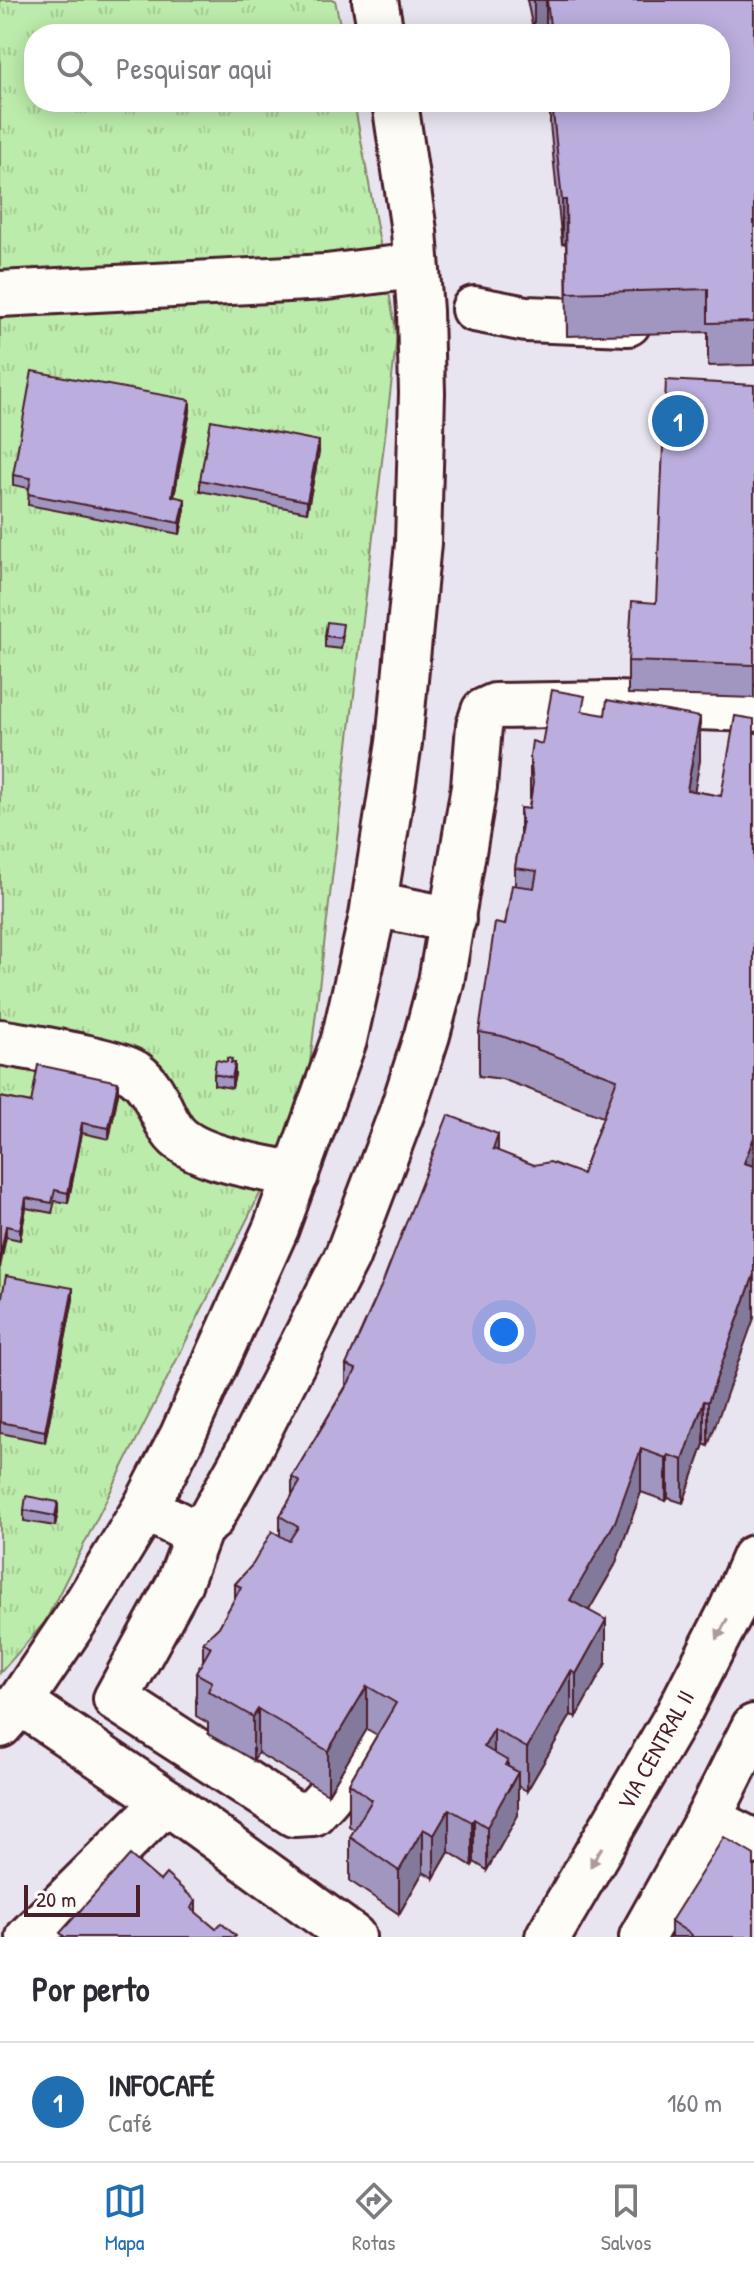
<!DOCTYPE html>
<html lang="pt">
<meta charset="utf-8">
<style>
body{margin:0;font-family:"Patrick Hand",sans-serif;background:#f7f7f7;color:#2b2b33}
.scale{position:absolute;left:24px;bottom:20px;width:116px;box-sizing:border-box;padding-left:8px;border:4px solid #4a1f2b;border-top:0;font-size:22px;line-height:28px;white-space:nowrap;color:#4a1f2b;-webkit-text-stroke:6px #fdfcf7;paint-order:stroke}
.you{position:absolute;left:504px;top:1332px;width:28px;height:28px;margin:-20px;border:6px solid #fff;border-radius:50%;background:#1a73e8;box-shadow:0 0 0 12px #1a73e833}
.badge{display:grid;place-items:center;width:52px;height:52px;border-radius:50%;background:#1f6fb2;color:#fff;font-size:26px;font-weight:700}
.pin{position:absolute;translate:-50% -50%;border:4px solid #fff;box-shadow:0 2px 8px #0006}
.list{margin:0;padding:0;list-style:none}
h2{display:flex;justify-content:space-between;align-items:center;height:104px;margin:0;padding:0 32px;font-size:34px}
h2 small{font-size:26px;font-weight:400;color:#7c7c81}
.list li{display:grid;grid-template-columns:52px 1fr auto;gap:24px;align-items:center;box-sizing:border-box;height:120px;padding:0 32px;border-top:2px solid #e1e1e2}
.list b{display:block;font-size:30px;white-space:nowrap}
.list p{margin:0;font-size:26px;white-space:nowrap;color:#7c7c81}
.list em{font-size:26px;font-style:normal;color:#7c7c81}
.icon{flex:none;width:44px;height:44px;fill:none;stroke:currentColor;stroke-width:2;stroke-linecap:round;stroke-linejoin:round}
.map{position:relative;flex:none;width:754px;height:1937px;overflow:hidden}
.search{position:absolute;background:#fff;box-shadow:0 4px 20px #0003;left:24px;right:24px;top:24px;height:88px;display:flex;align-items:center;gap:20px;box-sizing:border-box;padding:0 28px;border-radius:32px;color:#7c7c81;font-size:30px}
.sheet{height:224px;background:#fff}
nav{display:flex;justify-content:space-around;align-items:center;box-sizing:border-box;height:112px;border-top:2px solid #e1e1e2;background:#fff;font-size:22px;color:#7c7c81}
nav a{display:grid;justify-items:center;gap:4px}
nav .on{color:#1f6fb2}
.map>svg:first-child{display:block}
.grass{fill:url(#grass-tufts);stroke:#83866b;stroke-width:2}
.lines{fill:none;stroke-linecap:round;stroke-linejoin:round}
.minor-casing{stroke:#4a1f2b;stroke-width:50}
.minor{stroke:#fdfcf7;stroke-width:44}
.wall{fill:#a196bf;stroke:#4a1f2b;stroke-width:2}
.shaded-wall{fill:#837a9b;stroke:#4a1f2b;stroke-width:2}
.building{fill:#bbaede;stroke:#4a1f2b;stroke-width:2}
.oneway{fill:#ac999b}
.labels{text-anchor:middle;stroke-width:6;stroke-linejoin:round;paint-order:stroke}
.street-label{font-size:24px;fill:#4a1f2b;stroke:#fdfcf7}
</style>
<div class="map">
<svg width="754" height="1937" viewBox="0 0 754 1937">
<defs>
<pattern id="grass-tufts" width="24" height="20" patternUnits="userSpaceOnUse" patternTransform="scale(2)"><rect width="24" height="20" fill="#bcecab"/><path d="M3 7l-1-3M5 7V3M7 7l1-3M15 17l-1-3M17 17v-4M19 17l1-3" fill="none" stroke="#a3ca93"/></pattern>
</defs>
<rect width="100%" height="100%" fill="#e9e5f0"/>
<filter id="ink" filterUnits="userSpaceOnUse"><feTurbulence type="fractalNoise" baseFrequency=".0125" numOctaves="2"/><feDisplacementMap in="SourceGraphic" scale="16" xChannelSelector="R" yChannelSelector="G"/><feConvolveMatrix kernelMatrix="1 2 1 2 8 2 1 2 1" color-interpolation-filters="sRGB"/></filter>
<g filter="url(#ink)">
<!-- grass -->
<path class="grass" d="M 0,0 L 335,0 L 342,34 L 34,34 L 34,102 L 354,102 L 397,336 L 305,1104 L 45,1622 L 0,1673 Z"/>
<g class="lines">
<!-- minor casing -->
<g class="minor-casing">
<g id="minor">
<path d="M 375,0 L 381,34"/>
<path d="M 0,294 L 326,277 L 415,266"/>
<path d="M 474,309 L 526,319 L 628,323"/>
<path d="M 374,904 L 453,920"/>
<path d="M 0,1042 C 27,1047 118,1060 136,1074 C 156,1089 159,1111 172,1130 C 191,1159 263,1167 296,1175"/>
<path d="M 145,1508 L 187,1529 L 196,1529 L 210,1520 L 245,1457 L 347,1257 L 402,1112 L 427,1035 L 441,982 L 474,787 L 479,726 L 484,711 L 495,706 L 613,704 L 754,709"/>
<path d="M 200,1528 L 179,1584 L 116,1699 L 294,1814 L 313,1813 L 327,1798 L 368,1721"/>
<path d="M 20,1702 L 166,1801 L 353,1937"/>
<path d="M 0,1725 L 20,1702 L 88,1601 L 145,1508 L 182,1437 L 276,1228 L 344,1040 L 372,916 L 399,743 L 418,543 L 422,393 L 420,311 L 414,231 L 395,102"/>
<path d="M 708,1819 L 754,1842"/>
<path d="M 29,1937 L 166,1801"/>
<path d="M 548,1937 L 678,1714 L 732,1609 L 754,1558"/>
<path d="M 642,1937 L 708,1819 L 754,1727"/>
</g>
</g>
<!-- minor -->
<use href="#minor" class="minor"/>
</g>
<!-- wall -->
<g class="wall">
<path d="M 527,0 L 754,0 L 754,365 L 708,366 L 708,332 L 567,336 L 566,243 L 562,244 L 550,124 L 550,102 L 720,102 L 720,34 L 534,34 Z"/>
<path d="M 754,385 L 754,698 L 628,694 L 628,661 L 656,603 Z"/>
<path d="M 190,411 L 174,497 L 185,509 L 180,534 L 28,505 L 29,488 L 13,485 L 13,475 Z"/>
<path d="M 319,452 L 307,512 L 200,491 L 200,480 Z"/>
<path d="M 343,635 L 341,649 L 325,647 L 325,636 Z"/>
<path d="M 585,712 L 700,760 L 694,791 L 721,796 L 708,1446 L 704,1444 L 683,1503 L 668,1498 L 666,1501 L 641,1492 L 615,1565 L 589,1610 L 606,1663 L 576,1717 L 571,1715 L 527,1791 L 518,1786 L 518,1815 L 487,1870 L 474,1862 L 472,1866 L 449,1852 L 434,1878 L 423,1872 L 399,1914 L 350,1881 L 350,1837 L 355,1830 L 349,1826 L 349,1783 L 377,1735 L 367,1729 L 328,1794 L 258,1753 L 253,1760 L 208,1734 L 208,1723 L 196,1716 L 196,1673 L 203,1661 L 203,1642 L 219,1627 L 235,1598 L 235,1584 L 280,1536 L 280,1516 L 292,1496 L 292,1477 L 346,1386 L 346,1365 L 498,1152 L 534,1165 L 582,1174 L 603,1117 L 502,1079 L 479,1076 L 479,1032 L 515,885 L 515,868 L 520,837 L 520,808 L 529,809 L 530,799 L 530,756 L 542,744 Z"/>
<path d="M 232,1063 L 235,1074 L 232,1088 L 214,1085 L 214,1074 Z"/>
<path d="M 118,1093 L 109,1139 L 82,1133 L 68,1203 L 55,1201 L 52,1213 L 26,1208 L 20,1240 L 6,1237 L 0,1097 L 31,1103 Z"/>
<path d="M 73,1299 L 45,1442 L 0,1433 L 0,1307 Z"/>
<path d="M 24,1510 L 58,1512 L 55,1526 L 24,1521 Z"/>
<path d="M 671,1921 L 754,1937 L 671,1937 Z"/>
</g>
<!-- shaded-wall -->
<g class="shaded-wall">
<path d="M 534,0 L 546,0 L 546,33 L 544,34 L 534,34 Z"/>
<path d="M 562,200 L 566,200 L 566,243 L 562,244 Z"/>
<path d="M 190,400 L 190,411 L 172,507 L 172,496 Z"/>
<path d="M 319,441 L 319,452 L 307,512 L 307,501 Z"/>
<path d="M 185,499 L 185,509 L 180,534 L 180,523 Z"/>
<path d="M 700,717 L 700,760 L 687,833 L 687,790 Z"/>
<path d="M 235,1063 L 235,1074 L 232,1088 L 232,1078 Z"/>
<path d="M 118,1082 L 118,1093 L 109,1139 L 109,1128 Z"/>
<path d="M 82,1123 L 82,1133 L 68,1203 L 68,1193 Z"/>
<path d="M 498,1134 L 498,1177 L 493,1149 Z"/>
<path d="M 754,1137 L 754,1181 L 744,1163 Z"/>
<path d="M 26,1198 L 26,1208 L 20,1240 L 20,1229 Z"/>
<path d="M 6,1226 L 6,1237 L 0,1268 L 0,1258 Z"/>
<path d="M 754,1274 L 754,1318 L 708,1446 L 708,1402 Z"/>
<path d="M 73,1288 L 73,1299 L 45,1442 L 45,1431 Z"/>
<path d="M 704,1401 L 704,1444 L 683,1503 L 683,1460 Z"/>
<path d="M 641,1449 L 641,1492 L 615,1565 L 570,1643 L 570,1600 Z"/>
<path d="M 668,1455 L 668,1498 L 666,1501 L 666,1458 Z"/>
<path d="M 58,1502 L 58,1512 L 55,1526 L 55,1516 Z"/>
<path d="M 606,1620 L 606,1663 L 576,1717 L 576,1674 Z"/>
<path d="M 571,1671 L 571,1715 L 527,1791 L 527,1748 Z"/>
<path d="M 367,1686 L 367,1729 L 328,1794 L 328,1751 Z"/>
<path d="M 258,1709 L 258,1753 L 253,1760 L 253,1717 Z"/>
<path d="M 494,1729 L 494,1773 L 484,1747 Z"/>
<path d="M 508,1761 L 508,1791 L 518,1772 L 518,1815 L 487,1870 L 487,1827 L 505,1765 Z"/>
<path d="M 449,1809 L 449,1852 L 434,1878 L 434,1835 Z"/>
<path d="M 474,1819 L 474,1862 L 472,1866 L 472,1822 Z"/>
<path d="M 423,1829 L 423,1872 L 399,1914 L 399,1871 Z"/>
<path d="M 196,1901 L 196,1937 L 191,1908 Z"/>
</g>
<!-- building -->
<g class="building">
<path d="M 547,0 L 754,0 L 754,322 L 708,323 L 708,289 L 567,293 L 566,200 L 562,200 L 552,102 L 720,102 L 720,34 L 551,34 Z"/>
<path d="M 32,371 L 190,400 L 172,496 L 185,499 L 180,523 L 28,494 L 31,478 L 13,475 Z"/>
<path d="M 666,380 L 754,385 L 754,665 L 628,661 L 632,601 L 656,603 Z"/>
<path d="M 211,420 L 319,441 L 307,501 L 200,480 Z"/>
<path d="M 327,622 L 343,624 L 341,638 L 325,636 Z"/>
<path d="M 552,690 L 585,696 L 582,711 L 605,715 L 607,700 L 700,717 L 687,790 L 721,796 L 735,716 L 754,719 L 754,1137 L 744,1163 L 754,1166 L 754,1274 L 708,1402 L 704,1401 L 683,1460 L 668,1455 L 666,1458 L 641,1449 L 615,1522 L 570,1600 L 606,1620 L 576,1674 L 571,1671 L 527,1748 L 494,1729 L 484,1747 L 508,1761 L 505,1765 L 518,1772 L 487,1827 L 474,1819 L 472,1822 L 449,1809 L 434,1835 L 423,1829 L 399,1871 L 350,1837 L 372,1800 L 349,1783 L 396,1703 L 367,1686 L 328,1751 L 258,1709 L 253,1717 L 208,1691 L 212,1682 L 196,1673 L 211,1647 L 203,1642 L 219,1627 L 241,1587 L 235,1584 L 253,1564 L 272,1531 L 289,1541 L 298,1527 L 280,1516 L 300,1482 L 292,1477 L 355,1372 L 356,1369 L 346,1365 L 383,1282 L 448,1115 L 498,1134 L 493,1149 L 534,1165 L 550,1162 L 582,1174 L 617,1079 L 502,1036 L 479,1032 L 495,923 L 505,925 L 512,885 L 534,888 L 537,871 L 515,868 L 522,825 L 520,808 L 529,809 L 533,783 L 530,756 L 532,741 L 542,744 Z"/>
<path d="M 227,1058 L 232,1059 L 231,1063 L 235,1063 L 232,1078 L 214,1074 L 216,1060 L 227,1062 Z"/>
<path d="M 38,1065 L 118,1082 L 109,1128 L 82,1123 L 68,1193 L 55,1190 L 52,1203 L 26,1198 L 20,1229 L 6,1226 L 0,1258 L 0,1097 L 31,1103 Z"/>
<path d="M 6,1276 L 73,1288 L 45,1431 L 0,1422 L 0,1307 Z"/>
<path d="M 26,1496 L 58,1502 L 55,1516 L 24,1510 Z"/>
<path d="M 724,1837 L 754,1855 L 754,1937 L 691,1937 L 692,1935 L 671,1921 Z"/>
<path d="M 130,1855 L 160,1881 L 166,1874 L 196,1901 L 191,1908 L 216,1929 L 221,1923 L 236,1936 L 235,1937 L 65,1937 L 60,1933 Z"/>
</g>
<!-- one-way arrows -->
<defs><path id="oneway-solid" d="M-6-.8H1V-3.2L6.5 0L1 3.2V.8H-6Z" transform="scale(2)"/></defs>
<g class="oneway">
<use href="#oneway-solid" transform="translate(722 1629) rotate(117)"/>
<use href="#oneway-solid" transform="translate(596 1857) rotate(120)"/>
</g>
</g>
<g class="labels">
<!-- street labels -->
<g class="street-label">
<text transform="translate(656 1750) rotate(-61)" y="8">VIA CENTRAL II</text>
</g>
</g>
</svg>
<div class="scale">20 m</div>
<div class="you"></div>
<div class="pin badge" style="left:678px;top:421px">1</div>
<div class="search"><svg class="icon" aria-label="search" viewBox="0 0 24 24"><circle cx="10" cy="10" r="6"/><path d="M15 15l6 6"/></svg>Pesquisar aqui</div>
</div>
<section class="sheet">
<h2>Por perto<small></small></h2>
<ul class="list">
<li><span class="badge">1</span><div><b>INFOCAFÉ</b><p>Café</p></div><em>160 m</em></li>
</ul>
</section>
<nav>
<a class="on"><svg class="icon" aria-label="map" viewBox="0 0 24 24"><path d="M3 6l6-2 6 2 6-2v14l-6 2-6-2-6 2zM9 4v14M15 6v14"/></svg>Mapa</a>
<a><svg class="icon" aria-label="directions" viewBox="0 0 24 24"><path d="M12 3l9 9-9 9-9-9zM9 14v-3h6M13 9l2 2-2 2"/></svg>Rotas</a>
<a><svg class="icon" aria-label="saved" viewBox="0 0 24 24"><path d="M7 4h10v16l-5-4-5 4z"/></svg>Salvos</a>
</nav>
